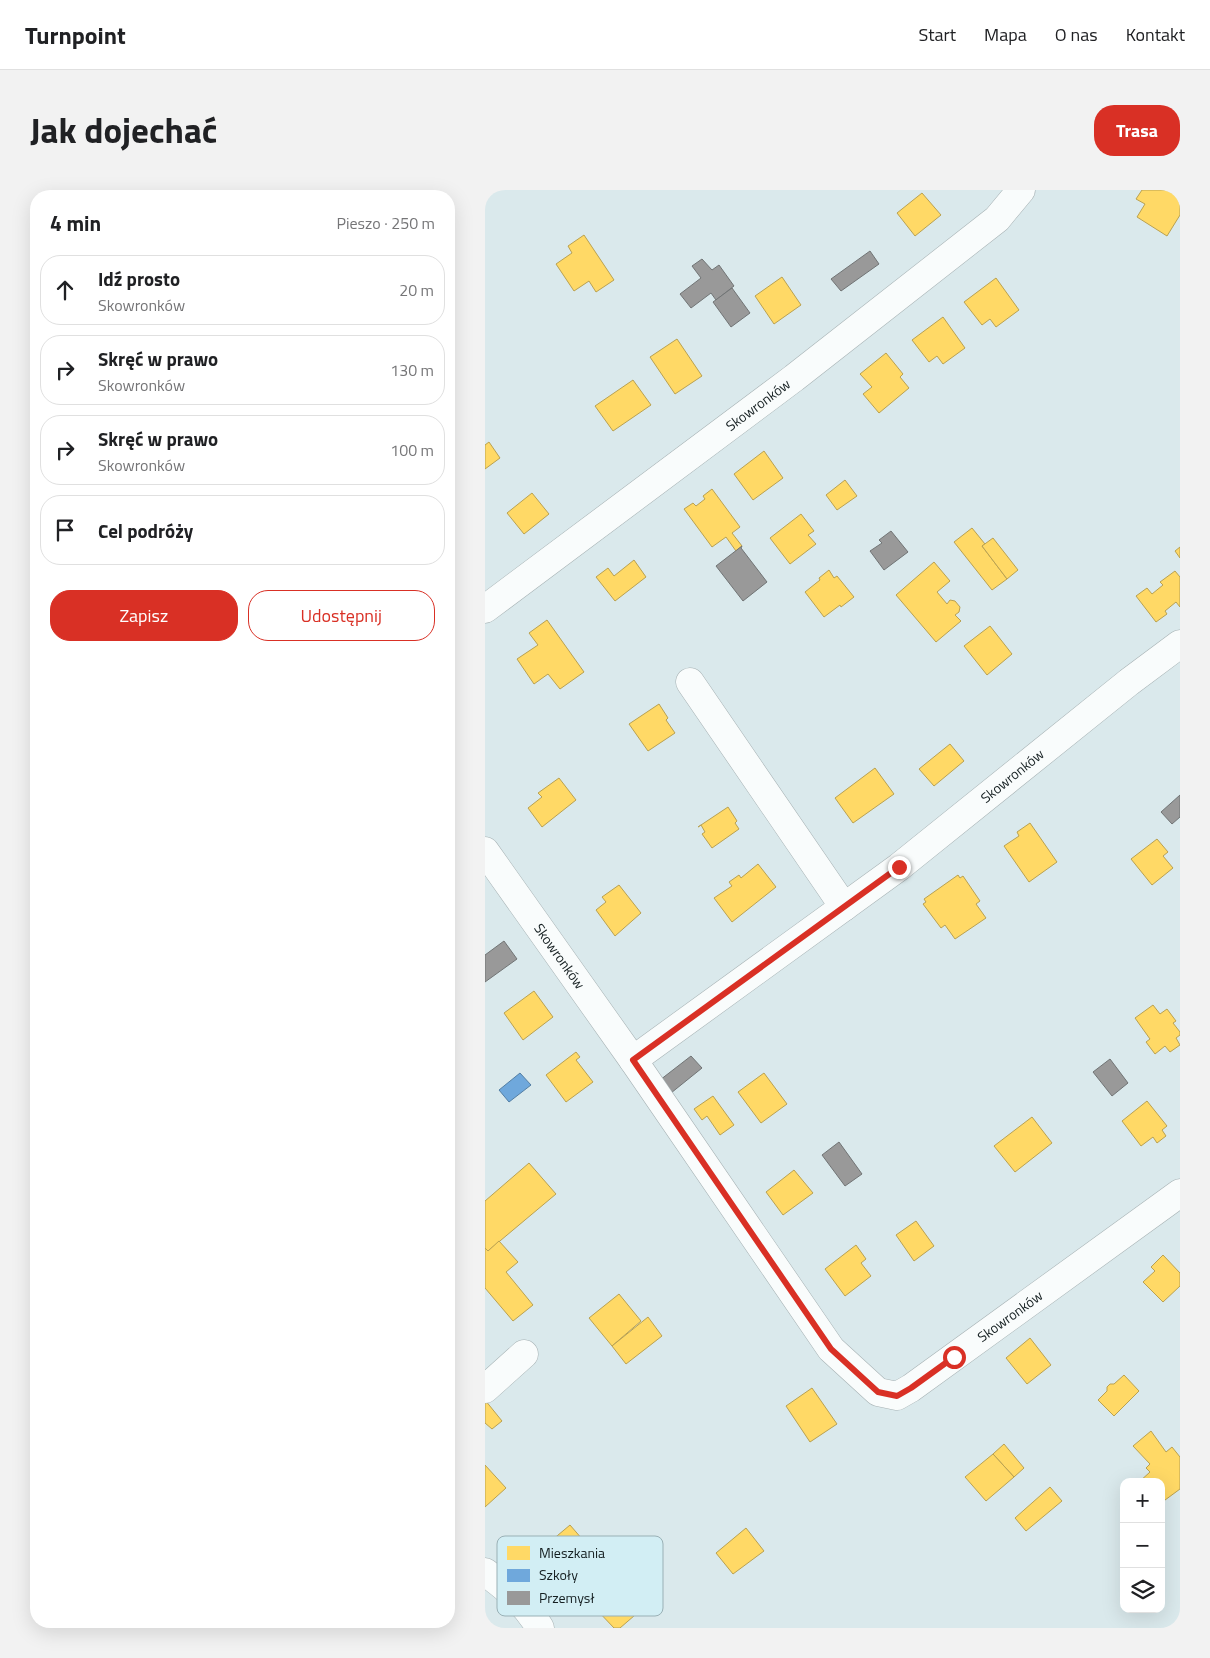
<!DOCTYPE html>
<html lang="pl">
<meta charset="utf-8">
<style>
body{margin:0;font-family:"Titillium Web",sans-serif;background:#f2f2f2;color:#202124}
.controls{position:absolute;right:15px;bottom:15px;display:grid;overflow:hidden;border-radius:10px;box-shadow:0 5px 20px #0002}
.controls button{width:45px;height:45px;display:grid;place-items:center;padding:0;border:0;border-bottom:1px solid #e0e0e0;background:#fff;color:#202124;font:25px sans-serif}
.stop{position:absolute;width:15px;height:15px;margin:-11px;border:4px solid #d93025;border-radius:50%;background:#fff}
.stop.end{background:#d93025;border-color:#fff;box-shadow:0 1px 5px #0008}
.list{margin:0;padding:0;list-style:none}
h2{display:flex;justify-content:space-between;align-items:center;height:65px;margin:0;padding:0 20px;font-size:21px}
h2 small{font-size:16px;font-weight:400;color:#757577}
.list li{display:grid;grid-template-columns:32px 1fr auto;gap:15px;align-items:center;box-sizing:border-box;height:70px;margin:0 10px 10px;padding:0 10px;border:1px solid #e0e0e0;border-radius:20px}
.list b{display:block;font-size:19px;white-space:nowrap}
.list p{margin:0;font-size:16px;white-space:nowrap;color:#757577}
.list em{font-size:16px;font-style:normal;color:#757577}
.actions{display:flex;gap:10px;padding:15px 20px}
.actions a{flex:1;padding:11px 0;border:1px solid #d93025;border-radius:20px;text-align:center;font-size:18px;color:#d93025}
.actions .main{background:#d93025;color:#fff}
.icon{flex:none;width:28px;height:28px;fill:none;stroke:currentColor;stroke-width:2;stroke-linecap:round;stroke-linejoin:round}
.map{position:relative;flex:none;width:695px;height:1438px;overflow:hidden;border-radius:20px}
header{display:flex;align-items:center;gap:30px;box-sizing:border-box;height:70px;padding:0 25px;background:#fff;border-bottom:1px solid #e0e0e0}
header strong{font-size:24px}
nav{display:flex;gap:28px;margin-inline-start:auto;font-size:18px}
.intro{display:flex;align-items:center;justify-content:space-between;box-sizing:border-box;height:120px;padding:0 30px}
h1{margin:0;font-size:35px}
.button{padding:12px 22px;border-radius:20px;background:#d93025;color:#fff;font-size:18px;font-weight:700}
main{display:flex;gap:30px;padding:0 30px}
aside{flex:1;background:#fff;border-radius:20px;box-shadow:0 5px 20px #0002}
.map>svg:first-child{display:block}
.homes{fill:#ffd966;stroke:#b9a151}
.schools{fill:#6fa8dc;stroke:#547fa4}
.industry{fill:#999;stroke:#717475}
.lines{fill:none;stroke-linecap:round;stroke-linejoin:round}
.minor-casing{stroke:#a6b1b3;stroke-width:29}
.minor{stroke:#f9fcfc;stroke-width:28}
.route{stroke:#d93025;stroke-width:6}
.labels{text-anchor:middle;stroke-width:5;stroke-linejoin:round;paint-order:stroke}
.street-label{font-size:14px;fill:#151f21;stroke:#d2eef4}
.key{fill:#d2eef4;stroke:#99b0b5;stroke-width:1}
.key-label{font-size:14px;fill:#151f21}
</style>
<header>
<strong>Turnpoint</strong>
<nav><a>Start</a><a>Mapa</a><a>O nas</a><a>Kontakt</a></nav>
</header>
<div class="intro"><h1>Jak dojechać</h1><a class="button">Trasa</a></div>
<main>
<aside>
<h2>4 min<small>Pieszo · 250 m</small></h2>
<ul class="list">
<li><svg class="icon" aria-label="ahead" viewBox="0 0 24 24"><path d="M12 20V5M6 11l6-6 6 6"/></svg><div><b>Idź prosto</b><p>Skowronków</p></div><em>20 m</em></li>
<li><svg class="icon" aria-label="right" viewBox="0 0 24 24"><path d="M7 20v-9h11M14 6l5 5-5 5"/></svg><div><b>Skręć w prawo</b><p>Skowronków</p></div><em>130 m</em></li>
<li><svg class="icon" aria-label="right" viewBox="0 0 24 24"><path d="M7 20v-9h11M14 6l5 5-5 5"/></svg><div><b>Skręć w prawo</b><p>Skowronków</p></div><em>100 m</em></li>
<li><svg class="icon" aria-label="arrive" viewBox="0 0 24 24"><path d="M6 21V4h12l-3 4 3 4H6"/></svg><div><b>Cel podróży</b></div></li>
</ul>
<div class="actions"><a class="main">Zapisz</a><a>Udostępnij</a></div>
</aside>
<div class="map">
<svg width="695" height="1438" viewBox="0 0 695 1438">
<rect width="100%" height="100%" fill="#dae9ec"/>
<!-- homes -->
<g class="homes">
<path d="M 657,0 L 687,0 L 695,5 L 695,25 L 682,46 L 652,27 L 660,14 L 651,9 Z"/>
<path d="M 437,3 L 456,25 L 430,46 L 412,23 Z"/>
<path d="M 99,45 L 129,90 L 111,102 L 104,91 L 89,101 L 71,74 L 87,63 L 83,56 Z"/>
<path d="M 297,87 L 316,115 L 289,134 L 270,106 Z"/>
<path d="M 511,88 L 534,120 L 511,137 L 505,129 L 497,135 L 479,112 Z"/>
<path d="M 458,127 L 480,158 L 458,174 L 452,166 L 444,172 L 427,150 Z"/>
<path d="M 192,149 L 217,186 L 190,204 L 165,167 Z"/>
<path d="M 401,163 L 418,184 L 415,187 L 424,198 L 394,223 L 378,204 L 387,197 L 375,184 Z"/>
<path d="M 148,190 L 166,215 L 128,241 L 110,216 Z"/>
<path d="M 4,252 L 15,268 L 0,279 L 0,255 Z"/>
<path d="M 279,261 L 298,288 L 268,310 L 249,284 Z"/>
<path d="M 360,290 L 372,306 L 352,320 L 341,305 Z"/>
<path d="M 227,299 L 255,337 L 247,343 L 257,356 L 251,361 L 241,347 L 227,357 L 199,319 L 208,313 L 211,316 L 220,309 L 218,306 Z"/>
<path d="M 47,303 L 64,324 L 39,344 L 22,323 Z"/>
<path d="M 316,324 L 329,341 L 323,345 L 331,354 L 305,374 L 285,348 Z"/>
<path d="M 487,338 L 500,354 L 497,356 L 522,389 L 507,400 L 469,352 Z"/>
<path d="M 508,348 L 533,380 L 522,389 L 497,356 Z"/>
<path d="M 695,357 L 695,368 L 690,361 Z"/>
<path d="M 149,370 L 161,387 L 130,411 L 111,387 L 123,378 L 129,386 Z"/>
<path d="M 449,372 L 465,391 L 452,402 L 462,414 L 465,410 L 470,411 L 475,417 L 474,422 L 470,425 L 476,431 L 451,452 L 411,405 Z"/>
<path d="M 344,380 L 349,388 L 352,386 L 369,407 L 356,417 L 355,415 L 339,427 L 320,402 L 335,390 L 334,388 Z"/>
<path d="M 690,381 L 695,387 L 695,417 L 691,412 L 680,421 L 682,424 L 671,432 L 651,406 L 662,398 L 667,404 L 678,395 L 675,392 Z"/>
<path d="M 62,430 L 99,482 L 75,499 L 63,484 L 49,494 L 32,469 L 53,455 L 44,443 Z"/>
<path d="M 505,436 L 527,464 L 502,485 L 479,456 Z"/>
<path d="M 174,514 L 183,528 L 181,530 L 190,543 L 163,561 L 144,534 Z"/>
<path d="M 465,554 L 479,571 L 449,596 L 434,579 Z"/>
<path d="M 390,578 L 409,604 L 368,633 L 350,608 Z"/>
<path d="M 74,588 L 91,610 L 57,637 L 43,618 L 57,607 L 53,603 Z"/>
<path d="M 243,617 L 252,631 L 250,633 L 254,639 L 227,658 L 217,644 L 220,642 L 216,635 L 213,637 Z"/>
<path d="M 545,633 L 572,672 L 544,692 L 519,656 L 534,646 L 532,642 Z"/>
<path d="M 672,649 L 683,662 L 678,666 L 688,678 L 667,695 L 646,669 Z"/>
<path d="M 273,674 L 291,697 L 247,732 L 229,708 L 247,696 L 244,692 L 254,685 L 256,688 Z"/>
<path d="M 473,685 L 475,688 L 478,686 L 495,711 L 491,714 L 501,728 L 470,749 L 460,735 L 456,738 L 438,714 L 441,712 L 439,709 Z"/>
<path d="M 134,695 L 156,723 L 130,746 L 111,720 L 121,712 L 117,707 Z"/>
<path d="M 49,801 L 68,827 L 38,850 L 19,823 Z"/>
<path d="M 668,815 L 675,824 L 682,819 L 691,831 L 688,833 L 695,842 L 695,845 L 691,848 L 695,855 L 685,862 L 680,856 L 670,864 L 661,852 L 665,849 L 650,828 Z"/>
<path d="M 91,862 L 95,867 L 91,870 L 108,892 L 81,912 L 61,885 Z"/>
<path d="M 279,883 L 302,914 L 276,933 L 253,902 Z"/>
<path d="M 228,906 L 249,935 L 235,945 L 222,926 L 217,930 L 209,919 Z"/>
<path d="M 662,911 L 682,936 L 677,940 L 681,946 L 672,953 L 668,947 L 656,956 L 637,931 Z"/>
<path d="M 547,927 L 567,953 L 530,982 L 509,956 Z"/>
<path d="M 44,973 L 71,1004 L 3,1061 L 0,1058 L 0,1011 Z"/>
<path d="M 309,980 L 328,1003 L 298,1025 L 281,1002 Z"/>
<path d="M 431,1031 L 449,1056 L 429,1071 L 411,1045 Z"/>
<path d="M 14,1051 L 33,1072 L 21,1082 L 48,1115 L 28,1131 L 0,1098 L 0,1058 L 3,1061 Z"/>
<path d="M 371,1055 L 381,1069 L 376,1073 L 386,1086 L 360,1106 L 340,1079 Z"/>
<path d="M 678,1065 L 695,1083 L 695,1096 L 678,1112 L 658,1092 L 670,1081 L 666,1077 Z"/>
<path d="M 134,1104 L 156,1131 L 127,1156 L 104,1128 Z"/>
<path d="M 163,1127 L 177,1146 L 141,1174 L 127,1156 Z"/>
<path d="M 545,1148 L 566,1175 L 542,1194 L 521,1168 Z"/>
<path d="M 639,1185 L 654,1201 L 629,1226 L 613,1210 L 622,1201 L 622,1197 L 625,1194 L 629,1194 Z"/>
<path d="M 327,1198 L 352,1234 L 325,1252 L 301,1216 Z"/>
<path d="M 0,1210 L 17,1231 L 7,1239 L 0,1233 Z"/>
<path d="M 666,1241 L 681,1262 L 687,1257 L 695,1267 L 695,1299 L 676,1313 L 676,1292 L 654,1292 L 665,1282 L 661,1278 L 665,1274 L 648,1256 Z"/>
<path d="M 519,1254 L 539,1278 L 529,1287 L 508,1264 Z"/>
<path d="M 508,1264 L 529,1287 L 501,1311 L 480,1287 Z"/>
<path d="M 0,1275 L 21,1298 L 0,1317 Z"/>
<path d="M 565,1297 L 577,1311 L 541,1341 L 530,1328 Z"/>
<path d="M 85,1335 L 104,1357 L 80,1378 L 60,1356 Z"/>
<path d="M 261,1338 L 279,1361 L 248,1384 L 231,1363 Z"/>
<path d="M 137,1396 L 157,1419 L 135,1438 L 129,1438 L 111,1419 Z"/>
</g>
<!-- schools -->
<path class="schools" d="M 35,883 L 46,895 L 24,912 L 14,900 Z"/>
<!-- industry -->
<g class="industry">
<path d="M 385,61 L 394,74 L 356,101 L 346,89 Z"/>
<path d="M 217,69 L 227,80 L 234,75 L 249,96 L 231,110 L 226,103 L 206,118 L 195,104 L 216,88 L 207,76 Z"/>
<path d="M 247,98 L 265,123 L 246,137 L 228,112 Z"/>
<path d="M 406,341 L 423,362 L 399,380 L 385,361 L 397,353 L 394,350 Z"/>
<path d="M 257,356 L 256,358 L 282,392 L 258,411 L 231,376 Z"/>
<path d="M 695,605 L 695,627 L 687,634 L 676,622 Z"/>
<path d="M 19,751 L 32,769 L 0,792 L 0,765 Z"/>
<path d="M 206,866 L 217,878 L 186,903 L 175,890 Z"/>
<path d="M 625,869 L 643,893 L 627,906 L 608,882 Z"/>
<path d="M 354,952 L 377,984 L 360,996 L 337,965 Z"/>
</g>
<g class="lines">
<!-- minor casing -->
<g class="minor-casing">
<g id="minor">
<path id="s1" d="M 0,419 L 309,188 L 512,29 L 536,0"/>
<path d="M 205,492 L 359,717"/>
<path id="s2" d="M 0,661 L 148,870 L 346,1159 L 393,1202 L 412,1206 L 426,1198 L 695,1003"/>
<path id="s3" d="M 148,870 L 414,677 L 644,492 L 695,454"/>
<path d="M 0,1199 L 39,1164"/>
<path d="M 0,1382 C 22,1398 41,1414 55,1438"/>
</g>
</g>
<!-- minor -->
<use href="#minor" class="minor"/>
</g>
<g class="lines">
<!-- route -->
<path class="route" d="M 414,677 L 148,870 L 346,1159 L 393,1202 L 412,1206 L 426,1198 L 469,1167"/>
</g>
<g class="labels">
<!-- street labels -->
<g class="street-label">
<text dy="5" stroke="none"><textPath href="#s1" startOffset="341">Skowronków</textPath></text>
<text dy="5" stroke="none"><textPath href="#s3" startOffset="474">Skowronków</textPath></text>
<text dy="5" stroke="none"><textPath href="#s2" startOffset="129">Skowronków</textPath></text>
<text dy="5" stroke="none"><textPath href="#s2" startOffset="828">Skowronków</textPath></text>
</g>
</g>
<!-- legend -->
<rect x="12" y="1346" width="166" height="80" rx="8" class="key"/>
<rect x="22" y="1356" width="23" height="14" fill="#ffd966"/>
<rect x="22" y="1379" width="23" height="13" fill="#6fa8dc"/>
<rect x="22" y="1401" width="23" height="14" fill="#999"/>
<g class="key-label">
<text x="54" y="1368">Mieszkania</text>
<text x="54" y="1390">Szkoły</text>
<text x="54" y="1413">Przemysł</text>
</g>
</svg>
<div class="controls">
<button>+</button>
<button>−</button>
<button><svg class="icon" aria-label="layers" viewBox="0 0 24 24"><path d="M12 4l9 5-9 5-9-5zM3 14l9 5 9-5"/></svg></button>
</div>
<div class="stop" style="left:469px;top:1167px"></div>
<div class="stop end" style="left:414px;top:677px"></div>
</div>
</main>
